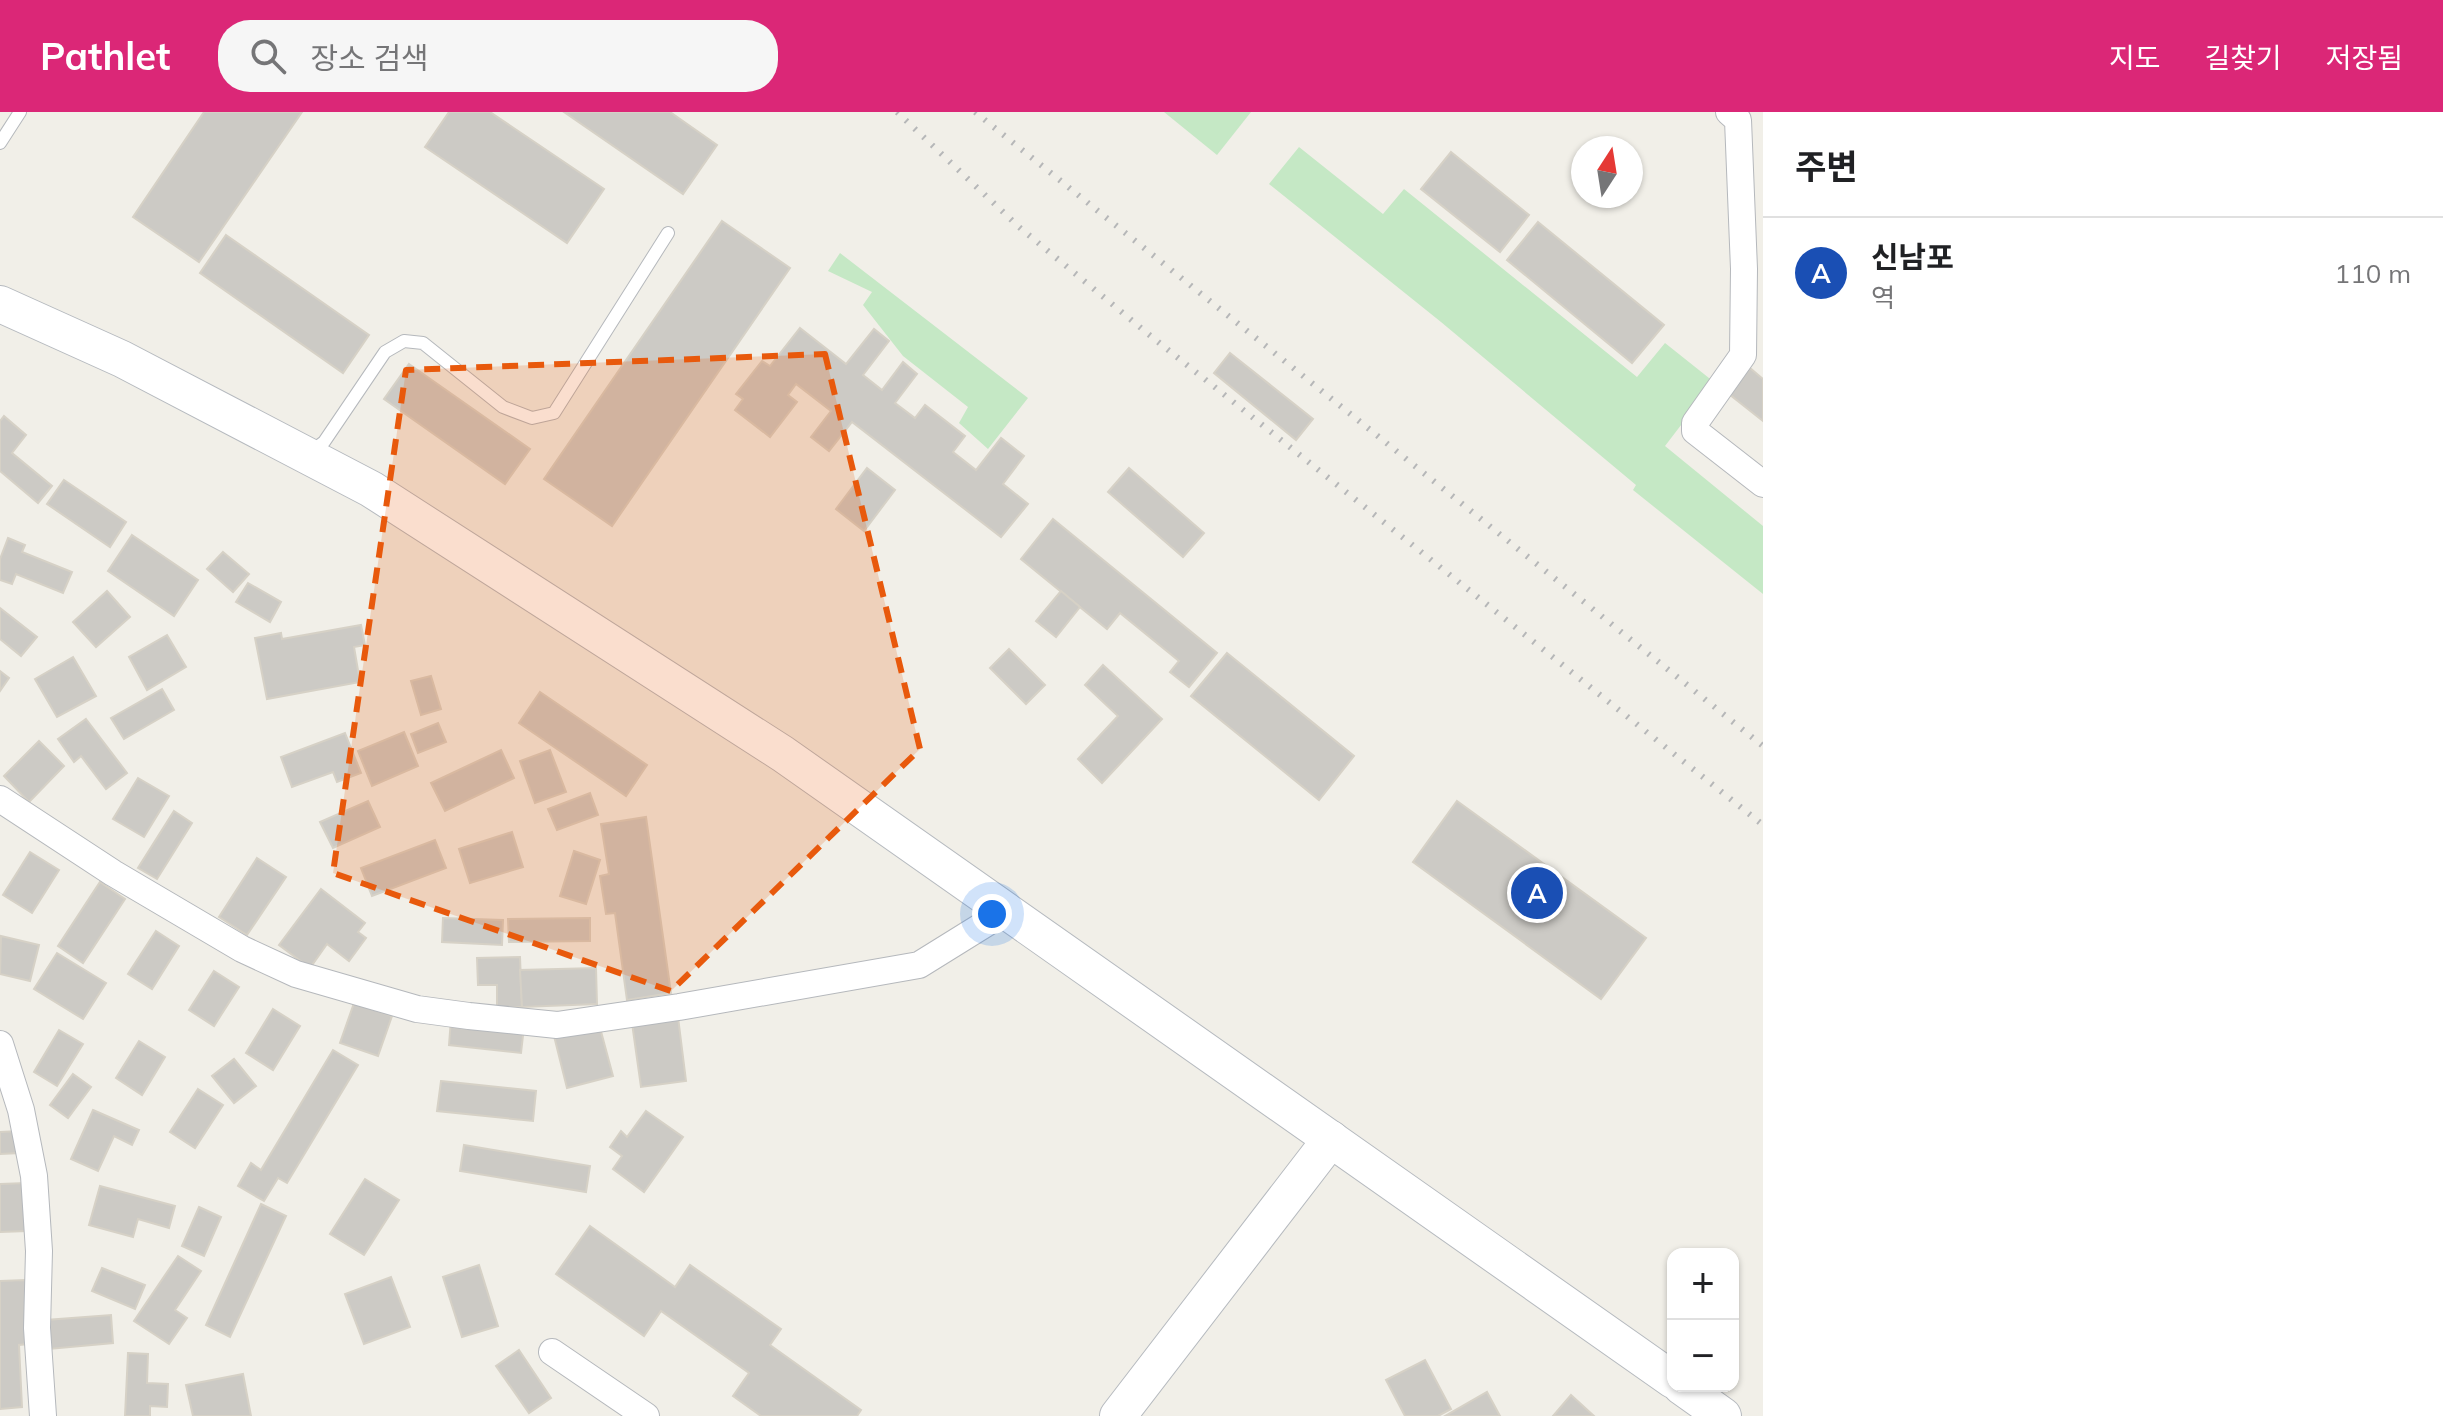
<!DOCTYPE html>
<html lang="ko">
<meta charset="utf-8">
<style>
body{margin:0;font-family:Mulish,"Noto Sans KR",sans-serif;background:#f6f6f6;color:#202124}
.controls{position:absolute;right:24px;bottom:24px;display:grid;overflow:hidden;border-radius:16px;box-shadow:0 2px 6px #0004}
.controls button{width:72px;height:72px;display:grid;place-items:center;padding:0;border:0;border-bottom:2px solid #e0e0e0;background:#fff;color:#202124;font:40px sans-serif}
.compass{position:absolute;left:1571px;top:24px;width:72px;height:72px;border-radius:50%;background:#fff;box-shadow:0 2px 6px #0004;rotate:12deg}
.you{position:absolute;left:992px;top:802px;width:28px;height:28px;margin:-20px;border:6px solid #fff;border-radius:50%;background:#1a73e8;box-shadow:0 0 0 12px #1a73e833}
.badge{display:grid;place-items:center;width:52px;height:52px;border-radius:50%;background:#db2777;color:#fff;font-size:26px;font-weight:700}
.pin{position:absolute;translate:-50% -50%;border:4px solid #fff;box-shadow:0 2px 8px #0006}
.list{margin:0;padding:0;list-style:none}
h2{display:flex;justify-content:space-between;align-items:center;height:104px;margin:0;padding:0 32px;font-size:34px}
h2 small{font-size:26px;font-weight:400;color:#757577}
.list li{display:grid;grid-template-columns:52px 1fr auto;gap:24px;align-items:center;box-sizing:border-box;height:112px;padding:0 32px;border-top:2px solid #e0e0e0}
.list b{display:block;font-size:30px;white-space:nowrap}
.list p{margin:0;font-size:26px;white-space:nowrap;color:#757577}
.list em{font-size:26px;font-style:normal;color:#757577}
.icon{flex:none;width:44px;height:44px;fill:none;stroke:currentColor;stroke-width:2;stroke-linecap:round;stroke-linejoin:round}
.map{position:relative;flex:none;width:1763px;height:1304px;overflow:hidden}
header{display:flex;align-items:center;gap:48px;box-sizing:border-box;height:112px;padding:0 40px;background:#db2777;color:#fff}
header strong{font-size:38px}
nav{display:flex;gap:44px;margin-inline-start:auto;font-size:28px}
.search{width:560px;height:72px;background:#f6f6f6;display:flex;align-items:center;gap:20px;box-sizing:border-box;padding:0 28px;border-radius:32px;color:#757577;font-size:30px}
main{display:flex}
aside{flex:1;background:#fff}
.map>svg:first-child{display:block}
.green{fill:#c5e8c5}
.building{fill:#cccac5;stroke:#d6d1c6;stroke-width:2}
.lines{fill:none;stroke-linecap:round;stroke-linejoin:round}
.service-casing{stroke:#b5b8bc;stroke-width:14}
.minor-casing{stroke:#b5b8bc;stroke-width:28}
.secondary-casing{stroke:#b6babf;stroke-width:38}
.service{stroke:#fff;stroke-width:12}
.minor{stroke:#fff;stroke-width:26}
.secondary{stroke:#fff;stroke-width:36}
.rail{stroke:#b6b7b8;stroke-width:6;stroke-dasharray:2 10;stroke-linecap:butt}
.marked{fill:#e8590c;fill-opacity:0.2;stroke:#e8590c;stroke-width:6;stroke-dasharray:16 10;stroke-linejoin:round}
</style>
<header>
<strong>Pathlet</strong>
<div class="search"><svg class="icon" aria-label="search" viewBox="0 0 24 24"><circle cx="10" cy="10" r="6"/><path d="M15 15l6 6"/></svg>장소 검색</div>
<nav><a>지도</a><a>길찾기</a><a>저장됨</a></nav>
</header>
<main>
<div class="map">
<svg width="1763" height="1304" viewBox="0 0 1763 1304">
<rect width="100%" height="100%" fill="#f1efe8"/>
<!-- green -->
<g class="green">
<path d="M 1164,0 L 1251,0 L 1217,43 Z"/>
<path d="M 1299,35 L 1383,102 L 1404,77 L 1637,265 L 1665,231 L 1714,270 L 1665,334 L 1763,414 L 1763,482 L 1633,378 L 1636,373 L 1441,210 L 1269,72 Z"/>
<path d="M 840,141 L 1028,286 L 988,337 L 959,311 L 968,295 L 903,244 L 863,193 L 872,180 L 828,159 Z"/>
</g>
<!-- building -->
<g class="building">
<path d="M 204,0 L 302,0 L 199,150 L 133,105 Z"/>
<path d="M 449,0 L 490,0 L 604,77 L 567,131 L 425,35 Z"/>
<path d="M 564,0 L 670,0 L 717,33 L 683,82 Z"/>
<path d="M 1451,40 L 1529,103 L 1500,140 L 1421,77 Z"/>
<path d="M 722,109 L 790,156 L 612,414 L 544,367 Z"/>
<path d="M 1538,110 L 1664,213 L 1632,251 L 1507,148 Z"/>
<path d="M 226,123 L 369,223 L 343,261 L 200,161 Z"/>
<path d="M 800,216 L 846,252 L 874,217 L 889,229 L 863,263 L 882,278 L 903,250 L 917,262 L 895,291 L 915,306 L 925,293 L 965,324 L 953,340 L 976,358 L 1001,326 L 1024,344 L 1003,372 L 1028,392 L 1001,425 L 852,310 L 829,339 L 811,325 L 831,299 L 796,272 L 788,283 L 797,290 L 770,325 L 735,298 L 743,287 L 736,282 L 762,249 L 770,254 Z"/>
<path d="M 1230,241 L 1313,307 L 1296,328 L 1214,261 Z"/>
<path d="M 409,252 L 530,337 L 505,372 L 384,287 Z"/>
<path d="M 1750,256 L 1763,267 L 1763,309 L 1729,282 Z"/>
<path d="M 4,304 L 26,323 L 12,341 L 52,374 L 38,391 L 0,359 L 0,309 Z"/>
<path d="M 867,356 L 895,378 L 864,419 L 836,397 Z"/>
<path d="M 1129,356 L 1204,421 L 1183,445 L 1108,380 Z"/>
<path d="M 64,368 L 126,410 L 110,435 L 47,392 Z"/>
<path d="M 1053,407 L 1217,541 L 1189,575 L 1170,560 L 1179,549 L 1120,501 L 1107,517 L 1021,447 Z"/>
<path d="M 132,423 L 198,468 L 174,504 L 108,459 Z"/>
<path d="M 8,426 L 25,433 L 22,440 L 72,460 L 63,481 L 16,462 L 12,472 L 0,468 L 0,447 Z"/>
<path d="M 223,440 L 249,462 L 233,480 L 207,457 Z"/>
<path d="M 248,471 L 281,490 L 270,510 L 236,490 Z"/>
<path d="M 107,479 L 130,505 L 96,535 L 73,510 Z"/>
<path d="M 1061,479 L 1080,495 L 1056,525 L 1036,509 Z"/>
<path d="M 0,496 L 37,525 L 21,544 L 0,527 Z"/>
<path d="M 361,513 L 365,533 L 354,535 L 360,570 L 267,587 L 255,526 L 281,521 L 282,527 Z"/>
<path d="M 167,523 L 186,555 L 147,578 L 129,545 Z"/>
<path d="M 1009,537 L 1045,573 L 1026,592 L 990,556 Z"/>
<path d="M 1227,541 L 1354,644 L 1319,688 L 1191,584 Z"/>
<path d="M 73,545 L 96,584 L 57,605 L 35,567 Z"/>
<path d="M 1103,553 L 1162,607 L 1102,671 L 1078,647 L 1118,604 L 1085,573 Z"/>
<path d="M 0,559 L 9,566 L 0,579 Z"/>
<path d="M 431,564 L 441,597 L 421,603 L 411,569 Z"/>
<path d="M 162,577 L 174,598 L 124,627 L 111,606 Z"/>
<path d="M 540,580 L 647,653 L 626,684 L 519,611 Z"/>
<path d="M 86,607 L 127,661 L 106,677 L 81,644 L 74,650 L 58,627 Z"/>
<path d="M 438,611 L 446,630 L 418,641 L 411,622 Z"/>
<path d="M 404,620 L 418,654 L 372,674 L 358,639 Z"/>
<path d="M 345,621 L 361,661 L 337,670 L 333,660 L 292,675 L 281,645 Z"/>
<path d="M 39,629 L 64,654 L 29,690 L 4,664 Z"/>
<path d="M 501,638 L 514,666 L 445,699 L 431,671 Z"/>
<path d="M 550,638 L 566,680 L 535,691 L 520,649 Z"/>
<path d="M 138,666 L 169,684 L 144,725 L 113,707 Z"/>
<path d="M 590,681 L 598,703 L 557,718 L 548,697 Z"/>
<path d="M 368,689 L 380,715 L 333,736 L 320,710 Z"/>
<path d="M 1457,689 L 1646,826 L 1601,887 L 1413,750 Z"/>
<path d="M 174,699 L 192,711 L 157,767 L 138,756 Z"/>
<path d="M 646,705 L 671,881 L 627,888 L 615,801 L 606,802 L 600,764 L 609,762 L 601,712 Z"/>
<path d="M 512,720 L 523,755 L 470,771 L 459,737 Z"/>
<path d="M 435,728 L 446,756 L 372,784 L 361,756 Z"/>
<path d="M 574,739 L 600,748 L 586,792 L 560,784 Z"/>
<path d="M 30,740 L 59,758 L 32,801 L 3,783 Z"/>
<path d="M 257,746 L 286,765 L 247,823 L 219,805 Z"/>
<path d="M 100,770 L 125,787 L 83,851 L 58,834 Z"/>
<path d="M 321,777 L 365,811 L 358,820 L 366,826 L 349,849 L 327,832 L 310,856 L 279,833 Z"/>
<path d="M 443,806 L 503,808 L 502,833 L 442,830 Z"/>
<path d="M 590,806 L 590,829 L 509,830 L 508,807 Z"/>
<path d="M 156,819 L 179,834 L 152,877 L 128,862 Z"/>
<path d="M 1,824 L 39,833 L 30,869 L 0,862 Z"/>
<path d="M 57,841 L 106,871 L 83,907 L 34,877 Z"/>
<path d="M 520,845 L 522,895 L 497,895 L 497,873 L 478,873 L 477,846 Z"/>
<path d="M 596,856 L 597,892 L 522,895 L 520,858 Z"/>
<path d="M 214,859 L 239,875 L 214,914 L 189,898 Z"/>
<path d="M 354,891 L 392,904 L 378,944 L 340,931 Z"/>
<path d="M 273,897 L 300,914 L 273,958 L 246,941 Z"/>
<path d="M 678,905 L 686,969 L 641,975 L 632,911 Z"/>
<path d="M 451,907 L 524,915 L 521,941 L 449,933 Z"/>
<path d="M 599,912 L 613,964 L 567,976 L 554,924 Z"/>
<path d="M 59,918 L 83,932 L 57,974 L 34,960 Z"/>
<path d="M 139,929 L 165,945 L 142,983 L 116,966 Z"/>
<path d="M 333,938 L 358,953 L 287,1071 L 278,1066 L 264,1089 L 238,1074 L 251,1051 L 261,1058 Z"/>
<path d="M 234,947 L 256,974 L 234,991 L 212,964 Z"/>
<path d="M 73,962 L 91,975 L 68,1006 L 50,993 Z"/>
<path d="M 441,969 L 536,979 L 533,1009 L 437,999 Z"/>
<path d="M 198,977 L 223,993 L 195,1036 L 170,1020 Z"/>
<path d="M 93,998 L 139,1018 L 132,1033 L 114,1024 L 98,1059 L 71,1047 Z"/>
<path d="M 646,999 L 683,1025 L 644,1080 L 613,1057 L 622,1044 L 610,1035 L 621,1019 L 627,1025 Z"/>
<path d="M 19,1019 L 20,1041 L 0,1042 L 0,1020 Z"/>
<path d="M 464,1033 L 590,1054 L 586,1080 L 460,1059 Z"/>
<path d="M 365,1067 L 399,1088 L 364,1143 L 330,1122 Z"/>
<path d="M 26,1071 L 27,1119 L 0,1120 L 0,1072 Z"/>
<path d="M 100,1074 L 175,1094 L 169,1116 L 138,1107 L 133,1125 L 89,1113 Z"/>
<path d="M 261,1092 L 286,1104 L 230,1225 L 206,1213 Z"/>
<path d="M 199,1095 L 221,1105 L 204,1144 L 182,1134 Z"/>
<path d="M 590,1114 L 675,1175 L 690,1153 L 781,1217 L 770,1233 L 861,1298 L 857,1304 L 761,1304 L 733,1284 L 749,1261 L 661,1199 L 644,1224 L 556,1162 Z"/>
<path d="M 178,1144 L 201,1159 L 175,1198 L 187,1206 L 169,1232 L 134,1209 Z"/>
<path d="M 479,1153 L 498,1214 L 462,1225 L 443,1165 Z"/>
<path d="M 102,1156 L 145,1173 L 135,1197 L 92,1179 Z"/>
<path d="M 391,1165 L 410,1215 L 364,1232 L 345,1182 Z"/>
<path d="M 25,1168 L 28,1232 L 19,1233 L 22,1295 L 0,1297 L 0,1169 Z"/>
<path d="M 111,1203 L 113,1231 L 49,1237 L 46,1208 Z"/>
<path d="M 519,1238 L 551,1286 L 529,1301 L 496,1254 Z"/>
<path d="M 128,1241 L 148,1242 L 147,1271 L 168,1272 L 167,1295 L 150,1294 L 150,1304 L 125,1304 Z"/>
<path d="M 1425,1248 L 1451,1297 L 1438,1304 L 1405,1304 L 1386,1268 Z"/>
<path d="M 243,1262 L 251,1304 L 193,1304 L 186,1273 Z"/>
<path d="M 1487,1280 L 1500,1304 L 1445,1304 Z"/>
<path d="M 1571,1283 L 1594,1304 L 1553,1304 Z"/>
</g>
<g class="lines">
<!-- service casing -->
<g class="service-casing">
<g id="service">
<path d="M 0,31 L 20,0"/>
<path d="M 309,341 L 324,330 L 385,240 L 404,229 L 423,231 L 503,295 L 532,306 L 554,301 L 668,121"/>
</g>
</g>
<!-- minor casing -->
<g class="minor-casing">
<g id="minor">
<path d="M 1729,0 L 1738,8 L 1744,157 L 1743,243 L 1695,311 L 1695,319 L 1763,372"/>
<path d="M 0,687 L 113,761 L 242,837 L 296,862 L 417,897 L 469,904 L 557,913 L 679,895 L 919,853 L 1006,799"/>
<path d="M 0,932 L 21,998 L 34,1064 L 39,1139 L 37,1216 L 43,1304"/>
<path d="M 552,1240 L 646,1304"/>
</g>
</g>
<!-- secondary casing -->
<g class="secondary-casing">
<g id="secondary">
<path d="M 0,192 L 122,247 L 371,377 L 783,642 L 1673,1268"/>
<path d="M 1681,1274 L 1723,1304"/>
<path d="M 1118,1304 L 1331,1027"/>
</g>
</g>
<!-- service -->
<use href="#service" class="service"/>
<!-- minor -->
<use href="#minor" class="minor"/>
<!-- secondary -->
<use href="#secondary" class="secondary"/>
<!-- rail -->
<g class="rail">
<path d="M 897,0 L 1019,115 L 1147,221 L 1763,713"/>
<path d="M 975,0 L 1763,634"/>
</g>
</g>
<!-- marked area -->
<path class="marked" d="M 825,242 L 920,637 L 671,879 L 333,761 L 406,258 Z"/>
</svg>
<div class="controls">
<button>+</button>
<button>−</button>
</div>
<svg class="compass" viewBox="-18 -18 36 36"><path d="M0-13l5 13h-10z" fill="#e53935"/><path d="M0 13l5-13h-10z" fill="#757577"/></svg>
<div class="you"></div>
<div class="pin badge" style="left:1537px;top:781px;background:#1a4fb4">A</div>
</div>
<aside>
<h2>주변<small></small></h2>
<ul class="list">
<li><span class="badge" style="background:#1a4fb4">A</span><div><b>신남포</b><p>역</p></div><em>110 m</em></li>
</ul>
</aside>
</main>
